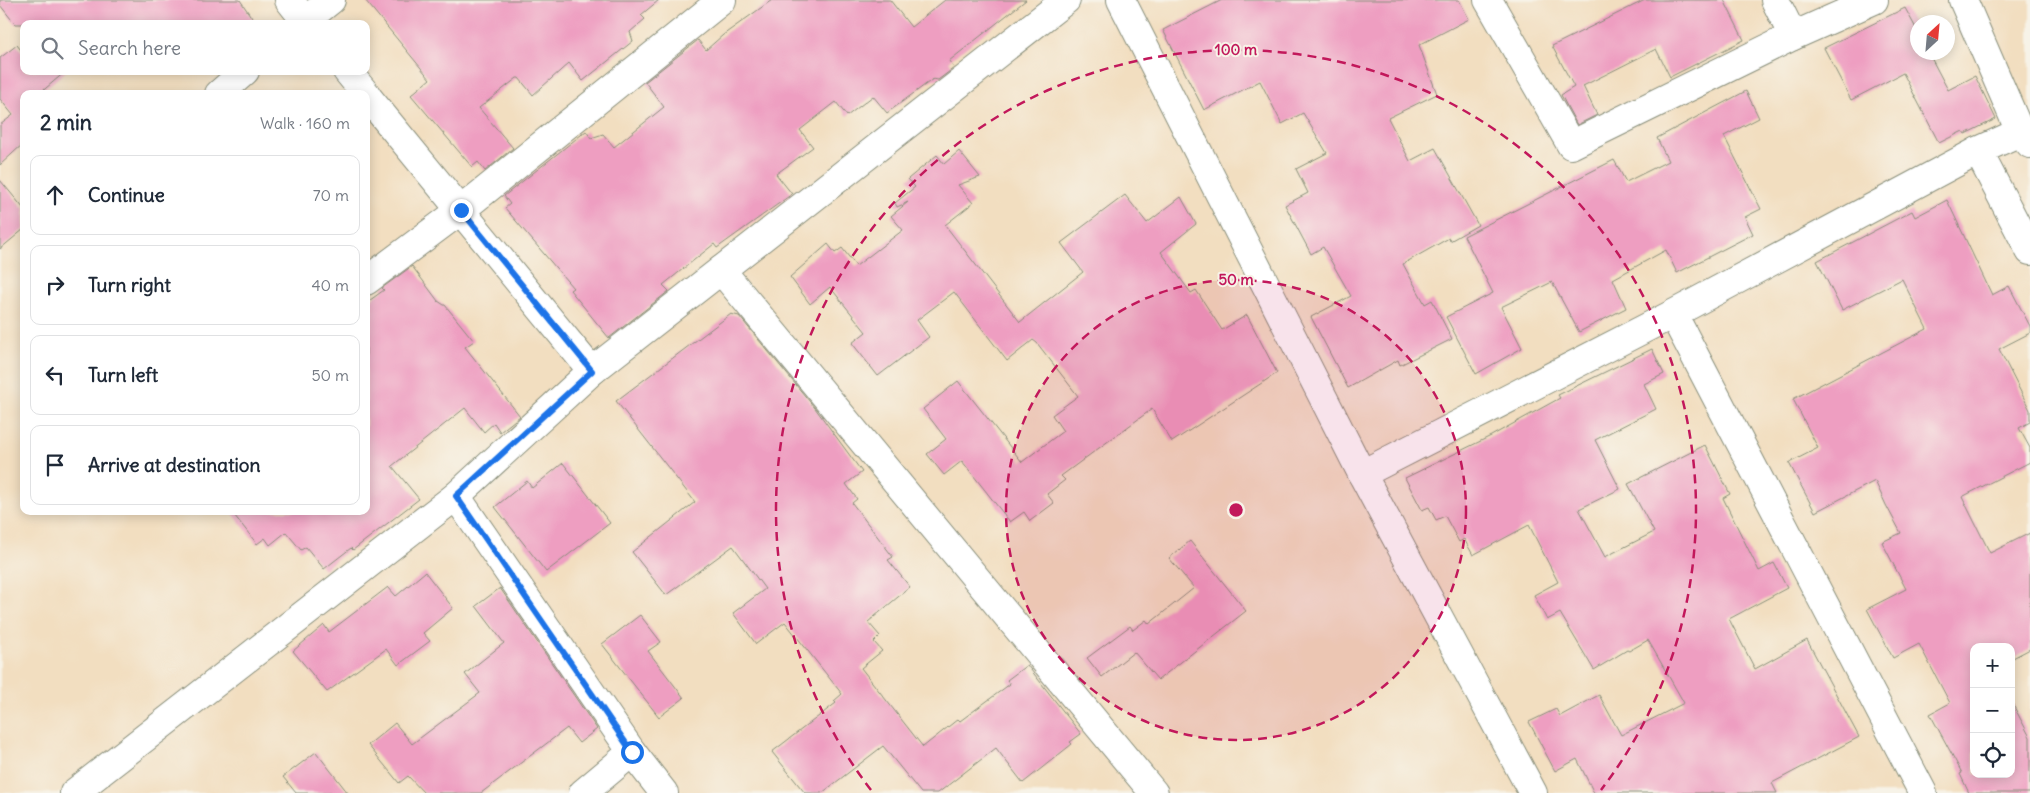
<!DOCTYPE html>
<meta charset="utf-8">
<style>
body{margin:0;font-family:Delius,sans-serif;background:#f2f2f3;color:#1f2937}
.controls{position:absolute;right:15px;bottom:15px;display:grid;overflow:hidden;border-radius:10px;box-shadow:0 2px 12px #0003}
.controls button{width:45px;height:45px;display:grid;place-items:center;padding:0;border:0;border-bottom:1px solid #e0e1e3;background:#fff;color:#1f2937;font:25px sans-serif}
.compass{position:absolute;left:1910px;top:15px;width:45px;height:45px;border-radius:50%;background:#fff;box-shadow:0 2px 12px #0003;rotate:26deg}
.stop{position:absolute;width:15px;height:15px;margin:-11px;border:4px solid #1a73e8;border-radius:50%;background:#fff}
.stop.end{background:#1a73e8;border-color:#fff;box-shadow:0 1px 5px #0008}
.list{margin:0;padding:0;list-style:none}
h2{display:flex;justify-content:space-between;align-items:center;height:65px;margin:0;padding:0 20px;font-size:21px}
h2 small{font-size:16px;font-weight:400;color:#747a83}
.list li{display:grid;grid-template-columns:32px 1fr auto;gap:15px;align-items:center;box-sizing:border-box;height:80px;margin:0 10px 10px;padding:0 10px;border:1px solid #e0e1e3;border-radius:10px}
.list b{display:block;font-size:19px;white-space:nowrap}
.list em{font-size:16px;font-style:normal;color:#747a83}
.icon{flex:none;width:28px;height:28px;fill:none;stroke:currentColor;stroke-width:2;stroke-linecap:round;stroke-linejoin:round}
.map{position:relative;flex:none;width:2030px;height:793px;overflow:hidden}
.search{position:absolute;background:#fff;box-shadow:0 2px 12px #0003;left:20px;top:20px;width:350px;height:55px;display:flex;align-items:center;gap:12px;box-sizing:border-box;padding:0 18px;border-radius:10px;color:#747a83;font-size:19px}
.panel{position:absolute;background:#fff;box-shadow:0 2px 12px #0003;left:20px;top:90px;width:350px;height:425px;border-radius:10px}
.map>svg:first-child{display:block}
.building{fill:#ee9ec1}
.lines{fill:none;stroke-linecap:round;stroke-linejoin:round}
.street-casing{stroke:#888e7a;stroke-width:30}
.street{stroke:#fff;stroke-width:28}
.route{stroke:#1a73e8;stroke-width:6}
.ring{fill:none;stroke:#c2185b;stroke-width:2.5;stroke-dasharray:9 6}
.centre{fill:#c2185b;stroke:#f7f3e8;stroke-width:2.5}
.ring-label{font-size:15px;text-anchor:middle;font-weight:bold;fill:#c2185b;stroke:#f7f3e8;stroke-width:4;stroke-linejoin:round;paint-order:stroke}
</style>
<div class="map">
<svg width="2030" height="793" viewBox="0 0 2030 793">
<rect width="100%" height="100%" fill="#f7f3e8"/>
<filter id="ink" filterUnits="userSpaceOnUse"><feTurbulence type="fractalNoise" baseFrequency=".02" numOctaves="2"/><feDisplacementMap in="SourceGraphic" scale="10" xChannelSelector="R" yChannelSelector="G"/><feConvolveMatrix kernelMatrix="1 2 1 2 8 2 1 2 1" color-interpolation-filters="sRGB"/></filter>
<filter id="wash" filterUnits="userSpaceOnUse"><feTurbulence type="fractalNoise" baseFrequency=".0096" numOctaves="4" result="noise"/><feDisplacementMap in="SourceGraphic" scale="20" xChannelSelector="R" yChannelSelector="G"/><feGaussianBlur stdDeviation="1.12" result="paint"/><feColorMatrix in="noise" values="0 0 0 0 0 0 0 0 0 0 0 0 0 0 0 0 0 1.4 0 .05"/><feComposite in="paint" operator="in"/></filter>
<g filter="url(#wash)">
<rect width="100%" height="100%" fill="#f2dec0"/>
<g id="blocks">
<!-- building -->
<g class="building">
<path d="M 0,0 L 240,0 L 256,24 L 15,24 L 0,5 Z"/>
<path d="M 365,0 L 659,0 L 641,15 L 645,19 L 630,32 L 633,41 L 583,81 L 569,63 L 533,95 L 519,78 L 517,78 L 479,108 L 513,148 L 485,171 L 478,162 L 472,167 L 411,95 L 430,79 Z"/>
<path d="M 772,0 L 890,0 L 911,27 L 945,0 L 1026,0 L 949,61 L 954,68 L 938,80 L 933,79 L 887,113 L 873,96 L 847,116 L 836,102 L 800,130 L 813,147 L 776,174 L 792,194 L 717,248 L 714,244 L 663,285 L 669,291 L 609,338 L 570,290 L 573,288 L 505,208 L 510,204 L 504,196 L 586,131 L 591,138 L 603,134 L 614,147 L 664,107 L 645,82 L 698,40 L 706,50 L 723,35 Z"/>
<path d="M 1222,0 L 1459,0 L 1469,19 L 1419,45 L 1437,94 L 1388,118 L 1410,161 L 1435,148 L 1478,225 L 1450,241 L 1449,238 L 1403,264 L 1425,304 L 1432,300 L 1452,339 L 1400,365 L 1398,360 L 1348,388 L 1311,317 L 1351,296 L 1323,247 L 1311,254 L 1285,205 L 1308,193 L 1296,169 L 1327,153 L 1303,113 L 1282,124 L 1260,81 L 1204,110 L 1163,30 Z"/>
<path d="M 1645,0 L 1724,0 L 1744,40 L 1670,77 L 1656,49 L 1583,86 L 1597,115 L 1577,125 L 1561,95 L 1574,87 L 1552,46 Z"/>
<path d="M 1905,8 L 1918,32 L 1918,52 L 1928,52 L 1948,90 L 1975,76 L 1996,119 L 1965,134 L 1963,131 L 1939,143 L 1903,73 L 1851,100 L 1824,48 Z"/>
<path d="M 17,45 L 24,54 L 24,71 L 66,71 L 39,94 L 24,94 L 24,143 L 0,165 L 0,125 L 13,115 L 0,99 L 0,58 Z"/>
<path d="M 1746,91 L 1759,118 L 1724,136 L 1761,209 L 1745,217 L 1753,234 L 1677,273 L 1666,250 L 1613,279 L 1626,308 L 1579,332 L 1552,282 L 1501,307 L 1522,348 L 1476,374 L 1446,317 L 1493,293 L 1464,236 L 1614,160 L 1626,182 L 1668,161 L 1657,138 Z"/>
<path d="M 959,151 L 980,177 L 958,185 L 973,203 L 945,225 L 1020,322 L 1083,272 L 1061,243 L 1125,195 L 1147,223 L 1181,197 L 1196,224 L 1161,252 L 1191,293 L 1196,290 L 1222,330 L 1247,315 L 1277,373 L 1172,442 L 1152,409 L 1061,476 L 1065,480 L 1047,494 L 1054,503 L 1030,521 L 1024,512 L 1010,522 L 962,461 L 944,475 L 927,454 L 946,439 L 923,409 L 958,381 L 1022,462 L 1063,431 L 1052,415 L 1078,396 L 1037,343 L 1033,340 L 1007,361 L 954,292 L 917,320 L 929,337 L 878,376 L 852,343 L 866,332 L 830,287 L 810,304 L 790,277 L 828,244 L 835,253 L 842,248 L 856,266 L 903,230 L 891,216 L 908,202 L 897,207 L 895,203 L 915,187 L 908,179 L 937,155 L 944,164 Z"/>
<path d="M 0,180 L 24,209 L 24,229 L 0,249 Z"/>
<path d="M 1947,200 L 1992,295 L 2009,286 L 2030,326 L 2030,333 L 1999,349 L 2030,410 L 2030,422 L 2019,428 L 2030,448 L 2030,462 L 1962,497 L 1990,553 L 2030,533 L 2030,649 L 2011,659 L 2011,647 L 1974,647 L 1974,774 L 2011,774 L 2011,701 L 2030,737 L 2030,793 L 1969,793 L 1960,774 L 1962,773 L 1930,714 L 1950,703 L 1919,644 L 1893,658 L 1867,609 L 1906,589 L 1882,542 L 1901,533 L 1886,505 L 1875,481 L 1815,512 L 1789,463 L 1818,448 L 1793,399 L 1927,329 L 1902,279 L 1842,310 L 1817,261 L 1912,211 L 1915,217 Z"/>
<path d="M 412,266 L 438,301 L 444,305 L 445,305 L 474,341 L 465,347 L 520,416 L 500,432 L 494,423 L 484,432 L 465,408 L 426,439 L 392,466 L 419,499 L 353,550 L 351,548 L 324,569 L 306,547 L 301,550 L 286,532 L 270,545 L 265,538 L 257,544 L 231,511 L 366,511 L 366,303 L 384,290 L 382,288 Z"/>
<path d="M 731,314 L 739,316 L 815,408 L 862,472 L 846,484 L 857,499 L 852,503 L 893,557 L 888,560 L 910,587 L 868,622 L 880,636 L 874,642 L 882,651 L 861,668 L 923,747 L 958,719 L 960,721 L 1010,684 L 1007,680 L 1027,665 L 1081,734 L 1070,742 L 1072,744 L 1023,783 L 996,748 L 938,793 L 921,793 L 883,746 L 822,793 L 805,793 L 772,752 L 836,703 L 834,701 L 842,694 L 785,622 L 756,644 L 733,613 L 765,589 L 733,546 L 666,595 L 632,552 L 695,502 L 616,401 Z"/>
<path d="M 1652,349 L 1664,374 L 1644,384 L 1656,409 L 1595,440 L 1620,489 L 1579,509 L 1605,557 L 1654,532 L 1628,484 L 1705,445 L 1730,494 L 1723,498 L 1759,571 L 1774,563 L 1787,588 L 1729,619 L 1755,669 L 1807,640 L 1859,737 L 1772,783 L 1777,793 L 1594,793 L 1577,759 L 1555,771 L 1529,722 L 1556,709 L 1560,716 L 1599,695 L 1621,735 L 1684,703 L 1648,640 L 1629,651 L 1627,650 L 1594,670 L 1560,613 L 1547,620 L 1534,595 L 1558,582 L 1529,525 L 1473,555 L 1464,539 L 1459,542 L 1445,516 L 1436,520 L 1429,507 L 1422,510 L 1405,478 L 1491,436 L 1560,398 L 1558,395 Z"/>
<path d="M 563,463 L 610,523 L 546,572 L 495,507 L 527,481 L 532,488 Z"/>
<path d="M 1190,541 L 1246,611 L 1158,680 L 1134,652 L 1102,677 L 1087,658 L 1130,626 L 1133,630 L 1146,620 L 1149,624 L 1194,588 L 1169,558 Z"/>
<path d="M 425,572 L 453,608 L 423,633 L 430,641 L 398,665 L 386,649 L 327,692 L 293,651 L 324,625 L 329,632 L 388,587 L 396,596 Z"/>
<path d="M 500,588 L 597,729 L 579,743 L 567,728 L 481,793 L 424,793 L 408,776 L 399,783 L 368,745 L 395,723 L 412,744 L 480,693 L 465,674 L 504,643 L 476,606 Z"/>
<path d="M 640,615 L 661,642 L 648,651 L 684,698 L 659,717 L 602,644 Z"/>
<path d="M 316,752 L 348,793 L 296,793 L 283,777 Z"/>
</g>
</g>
</g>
<g filter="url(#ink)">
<use href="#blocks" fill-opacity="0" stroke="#888e7a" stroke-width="1"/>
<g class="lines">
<!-- street casing -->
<g class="street-casing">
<g id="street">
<path d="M 289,0 L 308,24"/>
<path d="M 1121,0 L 1362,474 L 1533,793"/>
<path d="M 1488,0 L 1571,145 L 1793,36 L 1874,0"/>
<path d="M 1775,0 L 1793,36"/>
<path d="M 1963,0 L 2020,132 L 2030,144"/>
<path d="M 301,24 L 331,0"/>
<path d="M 347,71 L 366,94"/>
<path d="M 219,94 L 245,71"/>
<path d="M 366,95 L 592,371"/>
<path d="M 1978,151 L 2030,251"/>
<path d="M 721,270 L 1154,793"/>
<path d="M 366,281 L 461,210 L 722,0"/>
<path d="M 1673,314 L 1923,793"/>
<path d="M 1362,474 L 1673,314 L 1978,151 L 2020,132"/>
<path d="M 456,496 L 632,752 L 664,793"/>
<path d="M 74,793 L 456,496 L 592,371 L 1066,0"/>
<path d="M 583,793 L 632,752"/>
</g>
</g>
<!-- street -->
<use href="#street" class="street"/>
</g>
</g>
<g class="lines" filter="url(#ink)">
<!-- route -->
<path class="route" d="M 461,210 L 592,371 L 456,496 L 632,752"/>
</g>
<!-- distance rings -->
<circle cx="1236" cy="510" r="230" fill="#c2185b" fill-opacity=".12"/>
<g class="ring">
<circle cx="1236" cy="510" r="230"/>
<path d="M871 790A460 460 0 1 1 1601 790"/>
</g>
<circle cx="1236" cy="510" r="8" class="centre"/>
<g class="ring-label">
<text x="1236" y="55">100 m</text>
<text x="1236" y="285">50 m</text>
</g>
</svg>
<div class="controls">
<button>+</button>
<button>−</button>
<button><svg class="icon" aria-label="locate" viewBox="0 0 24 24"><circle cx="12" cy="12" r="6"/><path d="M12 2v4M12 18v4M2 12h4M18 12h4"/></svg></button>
</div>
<svg class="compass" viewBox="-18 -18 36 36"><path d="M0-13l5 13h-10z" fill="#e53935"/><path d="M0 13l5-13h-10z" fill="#747a83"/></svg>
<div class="stop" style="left:632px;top:752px"></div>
<div class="stop end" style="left:461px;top:210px"></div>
<div class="search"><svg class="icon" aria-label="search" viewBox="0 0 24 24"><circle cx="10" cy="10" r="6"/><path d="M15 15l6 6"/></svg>Search here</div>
<section class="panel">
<h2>2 min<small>Walk · 160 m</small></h2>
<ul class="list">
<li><svg class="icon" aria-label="ahead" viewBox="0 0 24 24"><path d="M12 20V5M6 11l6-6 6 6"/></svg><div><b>Continue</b></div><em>70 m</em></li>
<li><svg class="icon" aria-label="right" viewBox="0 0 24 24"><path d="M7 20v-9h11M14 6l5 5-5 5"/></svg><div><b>Turn right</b></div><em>40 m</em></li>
<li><svg class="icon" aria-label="left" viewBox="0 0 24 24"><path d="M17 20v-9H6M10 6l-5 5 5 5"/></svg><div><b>Turn left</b></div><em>50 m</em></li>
<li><svg class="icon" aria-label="arrive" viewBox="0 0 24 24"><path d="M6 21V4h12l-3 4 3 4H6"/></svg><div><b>Arrive at destination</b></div></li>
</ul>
</section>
</div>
